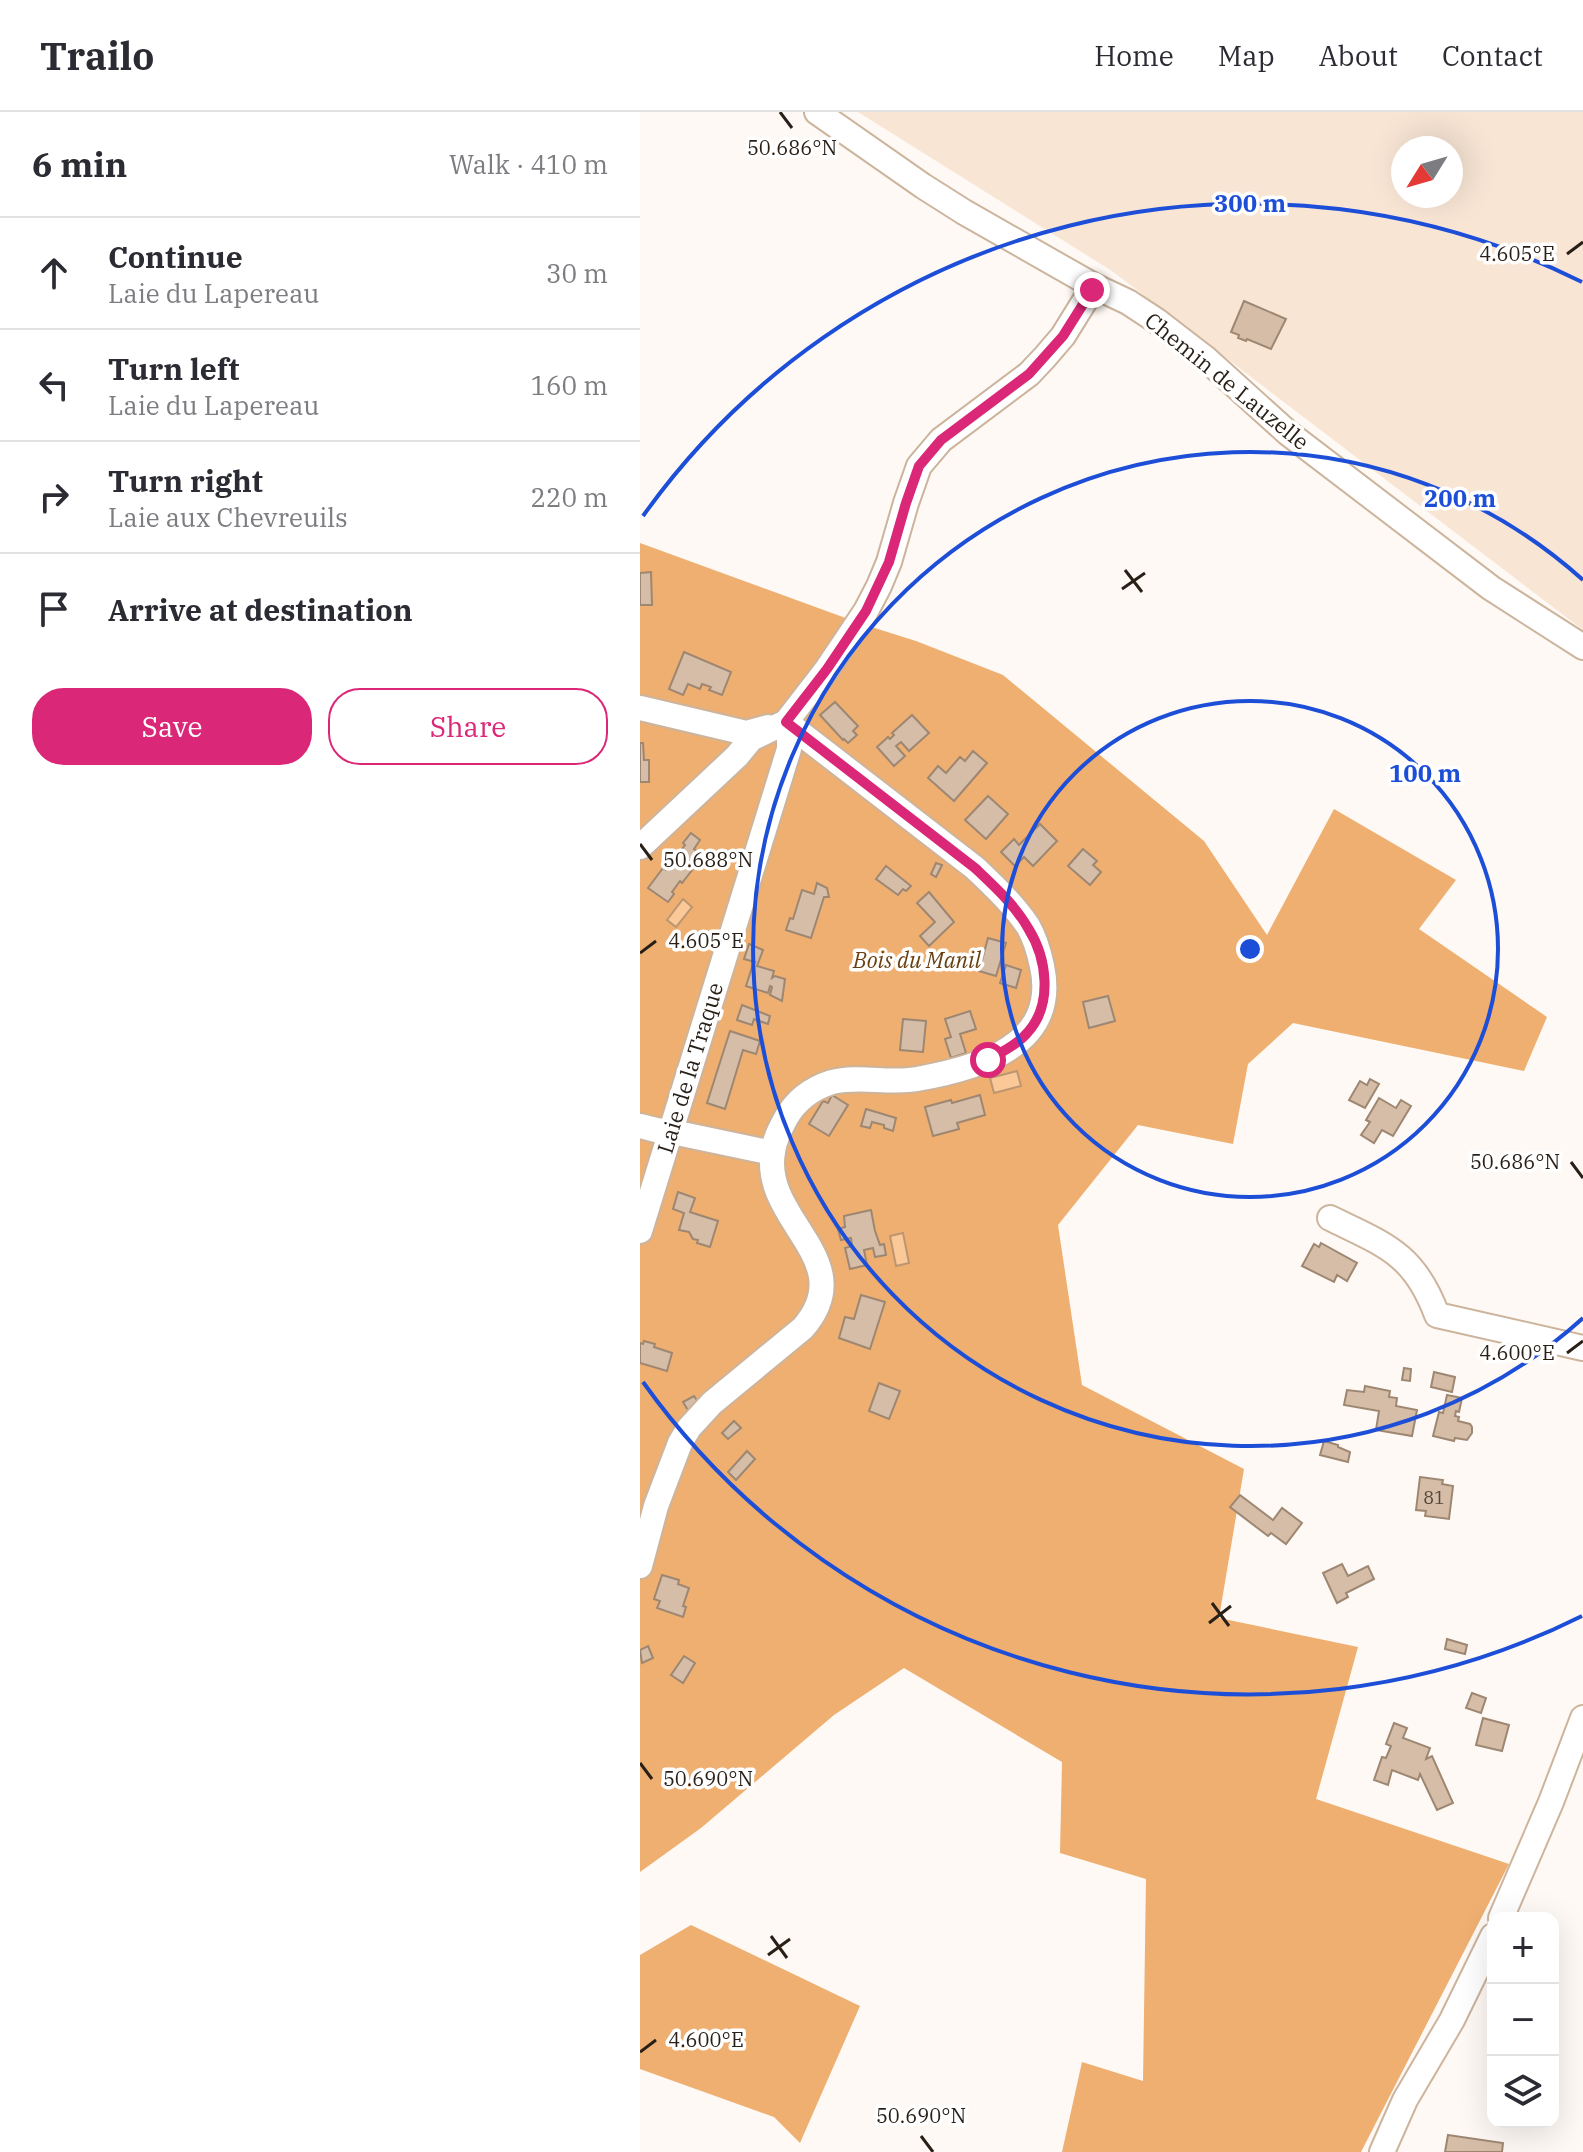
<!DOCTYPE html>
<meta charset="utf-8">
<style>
body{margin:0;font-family:"IBM Plex Serif",serif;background:#f7f7f7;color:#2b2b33}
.controls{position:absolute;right:24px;bottom:24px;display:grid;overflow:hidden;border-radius:16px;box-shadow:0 8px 32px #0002}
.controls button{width:72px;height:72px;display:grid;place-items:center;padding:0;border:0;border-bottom:2px solid #e1e1e2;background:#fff;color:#2b2b33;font:40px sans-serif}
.compass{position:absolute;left:751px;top:24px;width:72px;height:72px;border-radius:50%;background:#fff;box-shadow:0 8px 32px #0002;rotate:233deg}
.stop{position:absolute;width:24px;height:24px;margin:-18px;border:6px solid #db2777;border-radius:50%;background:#fff}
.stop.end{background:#db2777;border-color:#fff;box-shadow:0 2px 8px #0008}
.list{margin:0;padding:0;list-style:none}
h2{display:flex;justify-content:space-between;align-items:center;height:104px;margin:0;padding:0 32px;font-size:34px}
h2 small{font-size:26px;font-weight:400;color:#7c7c81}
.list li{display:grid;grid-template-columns:52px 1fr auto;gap:24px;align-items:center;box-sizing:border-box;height:112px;padding:0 32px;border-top:2px solid #e1e1e2}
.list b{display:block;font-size:30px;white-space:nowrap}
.list p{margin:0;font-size:26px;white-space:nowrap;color:#7c7c81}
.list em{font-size:26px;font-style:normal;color:#7c7c81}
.actions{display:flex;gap:16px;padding:24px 32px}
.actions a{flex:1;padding:18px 0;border:2px solid #db2777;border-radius:32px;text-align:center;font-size:28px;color:#db2777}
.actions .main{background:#db2777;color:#fff}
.icon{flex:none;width:44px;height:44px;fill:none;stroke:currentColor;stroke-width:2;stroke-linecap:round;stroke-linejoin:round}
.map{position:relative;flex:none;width:943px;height:2040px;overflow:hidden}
header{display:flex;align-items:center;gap:48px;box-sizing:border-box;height:112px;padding:0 40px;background:#fff;border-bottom:2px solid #e1e1e2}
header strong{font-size:38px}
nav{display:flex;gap:44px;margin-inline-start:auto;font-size:28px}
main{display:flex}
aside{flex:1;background:#fff}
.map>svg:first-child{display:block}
.green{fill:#f8e5d4;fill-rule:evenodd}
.forest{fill:#eeaf71}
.water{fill:#fbc897;stroke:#bc9571;stroke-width:2}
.building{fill:#d6bda7;stroke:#9e8772;stroke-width:2}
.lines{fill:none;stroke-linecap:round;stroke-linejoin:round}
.minor-casing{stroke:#ccb49d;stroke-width:28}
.minor{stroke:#fff;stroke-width:24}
.route{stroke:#db2777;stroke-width:10}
.ticks{fill:none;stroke:#281f17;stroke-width:3}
.ring{fill:none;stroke:#1d4ed8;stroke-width:4}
.labels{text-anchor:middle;stroke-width:7;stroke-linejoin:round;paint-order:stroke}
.number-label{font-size:18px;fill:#54463b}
.street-label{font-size:22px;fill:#281f17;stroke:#fff}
.park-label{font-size:22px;font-style:italic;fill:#693f10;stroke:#fff}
.ticks-label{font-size:20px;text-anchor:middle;fill:#281f17;stroke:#fff;stroke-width:7;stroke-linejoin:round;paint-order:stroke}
.centre{fill:#1d4ed8;stroke:#fff;stroke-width:4}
.ring-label{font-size:24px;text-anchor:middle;font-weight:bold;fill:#1d4ed8;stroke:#fff;stroke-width:7;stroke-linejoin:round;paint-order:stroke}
</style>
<header>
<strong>Trailo</strong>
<nav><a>Home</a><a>Map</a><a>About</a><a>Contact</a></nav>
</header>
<main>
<aside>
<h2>6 min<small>Walk · 410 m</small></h2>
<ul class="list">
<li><svg class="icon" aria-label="ahead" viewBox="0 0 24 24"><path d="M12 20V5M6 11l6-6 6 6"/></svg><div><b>Continue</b><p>Laie du Lapereau</p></div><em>30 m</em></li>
<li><svg class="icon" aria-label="left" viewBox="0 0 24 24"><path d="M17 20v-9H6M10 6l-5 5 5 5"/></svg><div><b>Turn left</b><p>Laie du Lapereau</p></div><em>160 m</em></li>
<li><svg class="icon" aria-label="right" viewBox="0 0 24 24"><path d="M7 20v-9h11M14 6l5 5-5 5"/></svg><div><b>Turn right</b><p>Laie aux Chevreuils</p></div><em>220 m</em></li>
<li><svg class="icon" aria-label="arrive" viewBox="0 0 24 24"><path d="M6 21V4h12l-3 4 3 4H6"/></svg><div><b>Arrive at destination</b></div></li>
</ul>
<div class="actions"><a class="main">Save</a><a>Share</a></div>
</aside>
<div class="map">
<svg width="943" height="2040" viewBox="0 0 943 2040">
<rect width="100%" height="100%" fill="#fef9f4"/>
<!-- green -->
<path class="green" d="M 218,0 L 943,0 L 943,518 L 472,159 ZM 763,36 L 811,36 L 811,84 L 763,84 Z"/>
<!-- forest -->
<g class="forest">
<path d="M 0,431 L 222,512 L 276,529 L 363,563 L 564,729 L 627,823 L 694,697 L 816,768 L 779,817 L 907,905 L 884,959 L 653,911 L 608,952 L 593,1032 L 498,1013 L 418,1113 L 442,1273 L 604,1357 L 579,1506 L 718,1535 L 676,1687 L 869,1752 L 721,2040 L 422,2040 L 442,1950 L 503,1969 L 506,1767 L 420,1741 L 422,1650 L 264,1556 L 194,1603 L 61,1716 L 0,1760 Z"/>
<path d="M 51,1813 L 220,1894 L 160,2031 L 134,2005 L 0,1957 L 0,1843 Z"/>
</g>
<!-- water -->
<g class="water">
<path d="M 43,787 L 52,795 L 36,815 L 27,808 Z"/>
<path d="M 377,959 L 381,974 L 354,981 L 350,966 Z"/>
<path d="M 263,1121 L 269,1151 L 256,1154 L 250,1124 Z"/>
</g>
<!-- building -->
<g class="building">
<path d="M 604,189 L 646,207 L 631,237 L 607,227 L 606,229 L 598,226 L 599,223 L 591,220 Z"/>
<path d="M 11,460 L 12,493 L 0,493 L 0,461 Z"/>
<path d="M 44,540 L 91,560 L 82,583 L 69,578 L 71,575 L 62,572 L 60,577 L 48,572 L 43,583 L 29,577 Z"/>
<path d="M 195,590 L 218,614 L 213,619 L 217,623 L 208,631 L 204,627 L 203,628 L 180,603 Z"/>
<path d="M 272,603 L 289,621 L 269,639 L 261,630 L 256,634 L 265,644 L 254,654 L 237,635 L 248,625 L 250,627 L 254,623 L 252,621 Z"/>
<path d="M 0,631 L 3,631 L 4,648 L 9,648 L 9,670 L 0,670 Z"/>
<path d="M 333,639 L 347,651 L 314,689 L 288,666 L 298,654 L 306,661 L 320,645 L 325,649 Z"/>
<path d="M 348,684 L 368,702 L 346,727 L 325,708 Z"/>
<path d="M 400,712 L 417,729 L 393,754 L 384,745 L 375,754 L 361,740 L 374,727 L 379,733 Z"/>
<path d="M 51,721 L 60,728 L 54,737 L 63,744 L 42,771 L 40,769 L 32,780 L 34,782 L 28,790 L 8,776 L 23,756 L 26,758 L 45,733 L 43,731 Z"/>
<path d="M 443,737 L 457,749 L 453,753 L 461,760 L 450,773 L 428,754 Z"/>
<path d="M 296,751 L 302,753 L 296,765 L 291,762 Z"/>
<path d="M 246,754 L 271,774 L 266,779 L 263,777 L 258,783 L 236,767 Z"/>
<path d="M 177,771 L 187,776 L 189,785 L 184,785 L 171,826 L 146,818 L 150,806 L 153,807 L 162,778 L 174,782 Z"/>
<path d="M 289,780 L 314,810 L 289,834 L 280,824 L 295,810 L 277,791 Z"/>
<path d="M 348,826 L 366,831 L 356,864 L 339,859 Z"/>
<path d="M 109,832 L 123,838 L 117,854 L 134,859 L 132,866 L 135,864 L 145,867 L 142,889 L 130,883 L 132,875 L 130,874 L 128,881 L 106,874 L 113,852 L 115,850 L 104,847 Z"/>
<path d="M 366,853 L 381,858 L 376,876 L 360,871 Z"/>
<path d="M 468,884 L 475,909 L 449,916 L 443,890 Z"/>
<path d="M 102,893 L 130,904 L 128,912 L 114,907 L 112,913 L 97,908 Z"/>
<path d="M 330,899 L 336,917 L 320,922 L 326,941 L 311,946 L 305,927 L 311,925 L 305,907 Z"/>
<path d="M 263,907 L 286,909 L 283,940 L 260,938 Z"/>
<path d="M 90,919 L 120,929 L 116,942 L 103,938 L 85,997 L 67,991 Z"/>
<path d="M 730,967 L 739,972 L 725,996 L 709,988 L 720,969 L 727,973 Z"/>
<path d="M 192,983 L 208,993 L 189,1024 L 169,1012 L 183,989 L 188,991 Z"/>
<path d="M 340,983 L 345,1003 L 317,1011 L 319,1017 L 293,1024 L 285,995 L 311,988 L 312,991 Z"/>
<path d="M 739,986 L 756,996 L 761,988 L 771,994 L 753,1024 L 742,1018 L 734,1031 L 721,1023 L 730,1010 L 726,1008 Z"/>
<path d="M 226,997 L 256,1006 L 253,1019 L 244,1016 L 244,1013 L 232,1010 L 230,1016 L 221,1014 Z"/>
<path d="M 38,1080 L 55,1086 L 50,1100 L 78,1109 L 70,1135 L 57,1131 L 58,1128 L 53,1127 L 49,1120 L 39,1118 L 44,1101 L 33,1097 Z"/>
<path d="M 231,1098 L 235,1119 L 240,1133 L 244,1132 L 246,1143 L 235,1145 L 233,1136 L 224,1138 L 227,1153 L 210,1157 L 205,1136 L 212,1134 L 211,1126 L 201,1128 L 198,1117 L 205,1115 L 204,1104 Z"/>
<path d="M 681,1131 L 717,1151 L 707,1169 L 697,1163 L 694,1170 L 662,1154 L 674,1132 L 679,1135 Z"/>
<path d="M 221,1183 L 245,1190 L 230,1237 L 199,1226 L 205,1205 L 214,1207 Z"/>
<path d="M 4,1229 L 15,1232 L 14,1235 L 32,1241 L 27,1259 L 0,1251 L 0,1231 L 3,1232 Z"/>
<path d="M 764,1256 L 771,1257 L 770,1269 L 762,1268 Z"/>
<path d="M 794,1260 L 815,1265 L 812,1280 L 791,1275 Z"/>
<path d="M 239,1271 L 260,1279 L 249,1307 L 229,1299 Z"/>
<path d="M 725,1274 L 750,1279 L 749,1285 L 757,1286 L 756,1294 L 777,1298 L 772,1324 L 736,1318 L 739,1299 L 704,1293 L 707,1278 L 724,1280 Z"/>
<path d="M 807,1283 L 822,1286 L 819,1300 L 816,1299 L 815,1304 L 819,1305 L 818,1309 L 830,1312 L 832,1315 L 832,1321 L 827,1328 L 815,1326 L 814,1329 L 793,1324 L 799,1300 L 803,1301 Z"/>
<path d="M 54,1284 L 60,1293 L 49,1300 L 43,1290 Z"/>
<path d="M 94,1309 L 101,1316 L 88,1327 L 82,1321 Z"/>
<path d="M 684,1329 L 698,1333 L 698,1335 L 710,1340 L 708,1350 L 680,1343 Z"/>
<path d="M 107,1339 L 115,1347 L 96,1368 L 88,1360 Z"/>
<path d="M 780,1365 L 803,1368 L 802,1372 L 813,1374 L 809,1407 L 785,1404 L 786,1399 L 776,1398 Z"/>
<path d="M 600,1383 L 633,1408 L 642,1396 L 662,1411 L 646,1432 L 631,1421 L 628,1424 L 590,1395 Z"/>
<path d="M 702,1452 L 708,1464 L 728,1454 L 734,1467 L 706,1481 L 708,1485 L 697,1491 L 683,1461 Z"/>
<path d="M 22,1463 L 39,1468 L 38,1472 L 49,1476 L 43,1494 L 46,1495 L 43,1505 L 17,1496 L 20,1489 L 14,1487 Z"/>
<path d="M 807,1527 L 827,1533 L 825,1542 L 805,1537 Z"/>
<path d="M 8,1534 L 13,1546 L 2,1551 L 0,1538 Z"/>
<path d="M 44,1544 L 55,1551 L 43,1571 L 31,1563 Z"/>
<path d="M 832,1581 L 846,1586 L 841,1601 L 826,1596 Z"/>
<path d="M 843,1606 L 869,1613 L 862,1639 L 836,1633 Z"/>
<path d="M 754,1611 L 767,1616 L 763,1626 L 790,1636 L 786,1647 L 792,1644 L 813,1691 L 797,1698 L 780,1662 L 778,1668 L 752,1658 L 748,1673 L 734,1668 L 742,1645 L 746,1646 L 751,1634 L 746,1632 Z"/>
<path d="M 808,2023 L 863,2031 L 862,2040 L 805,2040 Z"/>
</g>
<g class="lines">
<!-- minor casing -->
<g class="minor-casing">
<g id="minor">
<path d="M 177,0 L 283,74 L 324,100 L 454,174 L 488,190 L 517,209 L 565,246 L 648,321 L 851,476 L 943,535"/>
<path d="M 0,596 L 106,621 L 128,615"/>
<path d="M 0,735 L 97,644 L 111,627 L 146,610 L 187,557 L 226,499 L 239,474 L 249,450 L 266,391 L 279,354 L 301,328 L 389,262 L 405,245 L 423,224 L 454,174"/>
<path d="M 0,1014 L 20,1019 L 32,1017 L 42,1022 L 132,1041"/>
<path d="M 690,1106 C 745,1133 774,1141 797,1203 L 943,1236"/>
<path d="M 0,1119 L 149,637 L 149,625 L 146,610"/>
<path d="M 0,1454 L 16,1394 L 40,1331 L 49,1316 L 72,1291 L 163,1216 C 222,1148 121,1109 133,1040 C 134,1028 140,1017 146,1006 C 156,988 173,976 192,970 C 219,963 249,972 277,967 C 339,956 419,934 402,854 C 399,840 395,826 388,814 C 373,792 354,774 335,756 L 146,610"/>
<path d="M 861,1806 L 911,1690 L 943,1606"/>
<path d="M 742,2040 L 765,1988 L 812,1908 L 853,1824"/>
</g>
</g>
<!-- minor -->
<use href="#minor" class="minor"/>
</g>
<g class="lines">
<!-- route -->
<path class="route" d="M 348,948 C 362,940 378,932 388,920 C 413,892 407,846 388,816 C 375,793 354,774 335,756 L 146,610 L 187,557 L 226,499 L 249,450 L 266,391 L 279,354 L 301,328 L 389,262 L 423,224 L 452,178"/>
</g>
<!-- ticks -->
<path class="ticks" d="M 140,0 L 152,16M 927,142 L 943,130M 485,458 L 502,480M 482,477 L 505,461M 0,732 L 12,748M 0,841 L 16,829M 931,1050 L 943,1066M 927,1241 L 943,1229M 572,1491 L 589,1514M 569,1511 L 591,1494M 0,1651 L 12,1667M 131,1824 L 147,1846M 128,1843 L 150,1827M 0,1940 L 16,1928M 281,2024 L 293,2040"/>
<!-- distance rings -->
<g class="ring">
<circle cx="610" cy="837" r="248"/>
<path d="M943 1206A497 497 0 1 1 943 468"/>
<path d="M942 1504A745 745 0 0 1 3 1270M3 404A745 745 0 0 1 942 170"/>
</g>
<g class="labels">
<!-- number labels -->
<g class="number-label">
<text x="794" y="1392">81</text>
</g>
<!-- street labels -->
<g class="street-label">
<text transform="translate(587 269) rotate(39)" y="8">Chemin de Lauzelle</text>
<text transform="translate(50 956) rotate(-73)" y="8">Laie de la Traque</text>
</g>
<!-- park labels -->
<g class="park-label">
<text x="277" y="856">Bois du Manil</text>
</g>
</g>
<g class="ticks-label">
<text x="152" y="43">50.686°N</text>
<text x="877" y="149">4.605°E</text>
<text x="68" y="755">50.688°N</text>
<text x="66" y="836">4.605°E</text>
<text x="875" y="1057">50.686°N</text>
<text x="877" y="1248">4.600°E</text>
<text x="68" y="1674">50.690°N</text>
<text x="66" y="1935">4.600°E</text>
<text x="281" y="2011">50.690°N</text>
</g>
<circle cx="610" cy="837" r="12" class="centre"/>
<g class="ring-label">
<text x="610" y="100">300 m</text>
<text x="820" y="395">200 m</text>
<text x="785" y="670">100 m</text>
</g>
</svg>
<div class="controls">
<button>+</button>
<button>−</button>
<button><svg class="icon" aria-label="layers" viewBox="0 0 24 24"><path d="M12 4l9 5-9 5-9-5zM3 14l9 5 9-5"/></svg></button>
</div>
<svg class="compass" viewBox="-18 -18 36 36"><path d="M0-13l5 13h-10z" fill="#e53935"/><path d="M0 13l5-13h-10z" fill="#7c7c81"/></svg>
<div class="stop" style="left:348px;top:948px"></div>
<div class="stop end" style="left:452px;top:178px"></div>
</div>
</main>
